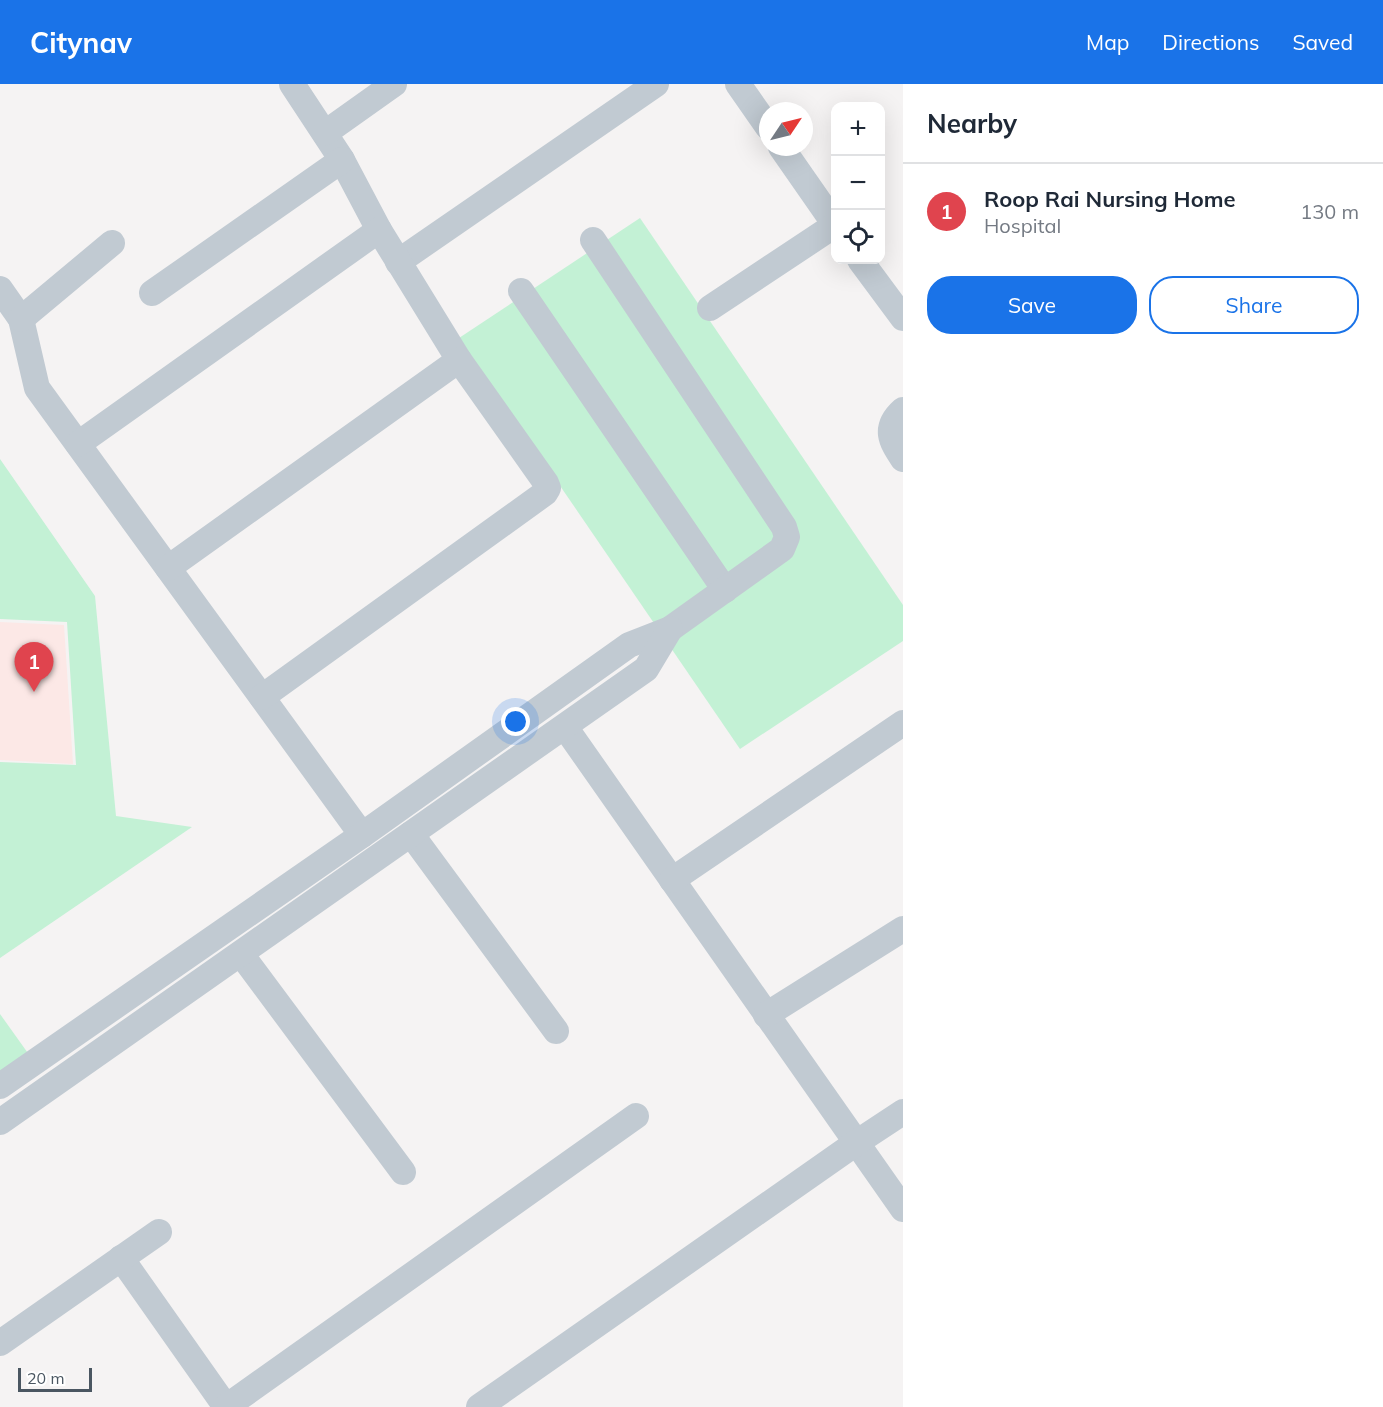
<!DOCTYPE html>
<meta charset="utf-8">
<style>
body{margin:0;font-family:Mulish,sans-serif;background:#f2f2f3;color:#1f2937}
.controls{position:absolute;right:18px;top:18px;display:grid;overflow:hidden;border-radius:12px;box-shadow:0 6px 24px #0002}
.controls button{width:54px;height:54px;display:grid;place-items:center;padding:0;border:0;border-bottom:2px solid #e0e1e3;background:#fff;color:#1f2937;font:30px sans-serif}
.compass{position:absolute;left:759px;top:18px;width:54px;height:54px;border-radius:50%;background:#fff;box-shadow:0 6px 24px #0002;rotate:55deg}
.scale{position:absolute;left:18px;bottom:15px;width:74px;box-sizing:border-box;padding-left:6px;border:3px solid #4a5661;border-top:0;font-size:16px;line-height:21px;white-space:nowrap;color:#4a5661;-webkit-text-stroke:4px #fff;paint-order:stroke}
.you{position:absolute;left:516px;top:638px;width:21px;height:21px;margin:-15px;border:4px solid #fff;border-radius:50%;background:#1a73e8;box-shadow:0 0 0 9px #1a73e833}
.badge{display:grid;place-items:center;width:39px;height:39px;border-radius:50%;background:#1a73e8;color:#fff;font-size:20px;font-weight:700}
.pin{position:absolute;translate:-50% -50px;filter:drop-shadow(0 2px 3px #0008)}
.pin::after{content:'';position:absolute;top:32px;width:21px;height:18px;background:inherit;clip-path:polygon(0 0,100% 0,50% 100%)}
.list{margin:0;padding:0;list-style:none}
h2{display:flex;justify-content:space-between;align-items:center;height:78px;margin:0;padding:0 24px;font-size:26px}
h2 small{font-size:20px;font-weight:400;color:#747a83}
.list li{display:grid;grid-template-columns:39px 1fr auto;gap:18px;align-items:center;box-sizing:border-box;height:96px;padding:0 24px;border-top:2px solid #e0e1e3}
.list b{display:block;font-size:22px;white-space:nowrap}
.list p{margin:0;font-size:20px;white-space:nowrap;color:#747a83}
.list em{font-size:20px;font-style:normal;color:#747a83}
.actions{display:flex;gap:12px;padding:18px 24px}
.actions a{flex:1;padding:14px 0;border:2px solid #1a73e8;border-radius:24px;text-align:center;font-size:21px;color:#1a73e8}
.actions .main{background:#1a73e8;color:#fff}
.icon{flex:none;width:33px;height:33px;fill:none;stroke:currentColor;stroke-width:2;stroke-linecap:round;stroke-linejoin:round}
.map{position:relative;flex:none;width:903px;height:1323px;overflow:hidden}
header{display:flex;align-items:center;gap:36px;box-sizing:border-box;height:84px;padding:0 30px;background:#1a73e8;color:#fff}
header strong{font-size:28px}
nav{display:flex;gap:33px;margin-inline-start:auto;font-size:21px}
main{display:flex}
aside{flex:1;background:#fff}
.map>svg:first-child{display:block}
.medical{fill:#fce8e6}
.green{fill:#c3f1d5}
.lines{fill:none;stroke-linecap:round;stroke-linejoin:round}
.minor{stroke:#c1cad2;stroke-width:26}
</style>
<header>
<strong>Citynav</strong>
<nav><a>Map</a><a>Directions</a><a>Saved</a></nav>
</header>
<main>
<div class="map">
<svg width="903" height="1323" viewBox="0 0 903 1323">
<rect width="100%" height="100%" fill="#f5f3f3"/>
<!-- medical -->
<path class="medical" d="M 0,538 L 64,541 L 73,680 L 0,676 Z"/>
<!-- green -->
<g class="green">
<path d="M 640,134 L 903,521 L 903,557 L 740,665 L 459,254 Z"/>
<path d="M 0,375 L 95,512 L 116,732 L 192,743 L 0,874 L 0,678 L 76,681 L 67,538 L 0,535 Z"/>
<path d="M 0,930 L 35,979 L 0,1004 Z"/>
</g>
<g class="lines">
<!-- minor -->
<g class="minor">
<path d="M 292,0 L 342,76 L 379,146"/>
<path d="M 738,0 L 768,43"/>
<path d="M 325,49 L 394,0"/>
<path d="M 781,63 L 836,142"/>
<path d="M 860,176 L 903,234"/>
<path d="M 398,178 L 656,0"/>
<path d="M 0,205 L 21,235 L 37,304 L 362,751"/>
<path d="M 521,207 L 725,506"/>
<path d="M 152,209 L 342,76"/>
<path d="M 710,224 L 835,141"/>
<path d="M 21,235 L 112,159"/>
<path d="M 903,326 C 883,344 891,357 903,375"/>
<path d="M 78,360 L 379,146 L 459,276"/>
<path d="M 168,484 L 459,276 L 546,399 L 548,404 L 545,409 L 262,613"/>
<path d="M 565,643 L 903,1125"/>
<path d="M 411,750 L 556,947"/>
<path d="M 672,796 L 903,639"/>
<path d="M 241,870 L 403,1088"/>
<path d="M 766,931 L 903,845"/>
<path d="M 0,1002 L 362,751 L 629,561 L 670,545 L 782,465 L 787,453 L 784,443 L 593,156"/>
<path d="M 0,1038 L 646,585 L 670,545"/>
<path d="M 121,1174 L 226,1323"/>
<path d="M 0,1259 L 159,1148"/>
<path d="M 226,1323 L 636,1032"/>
<path d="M 479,1323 L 856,1059 L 903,1028"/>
</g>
</g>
</svg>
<div class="controls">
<button>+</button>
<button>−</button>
<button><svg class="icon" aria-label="locate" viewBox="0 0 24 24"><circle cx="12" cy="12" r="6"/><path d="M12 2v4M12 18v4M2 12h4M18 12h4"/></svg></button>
</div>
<svg class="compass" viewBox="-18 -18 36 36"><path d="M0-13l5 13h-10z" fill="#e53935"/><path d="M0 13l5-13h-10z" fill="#747a83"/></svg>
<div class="scale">20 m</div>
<div class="you"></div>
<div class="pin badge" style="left:34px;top:608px;background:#e0444e">1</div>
</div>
<aside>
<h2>Nearby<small></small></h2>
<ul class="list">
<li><span class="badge" style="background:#e0444e">1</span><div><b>Roop Rai Nursing Home</b><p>Hospital</p></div><em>130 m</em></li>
</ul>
<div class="actions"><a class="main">Save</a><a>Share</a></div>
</aside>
</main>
